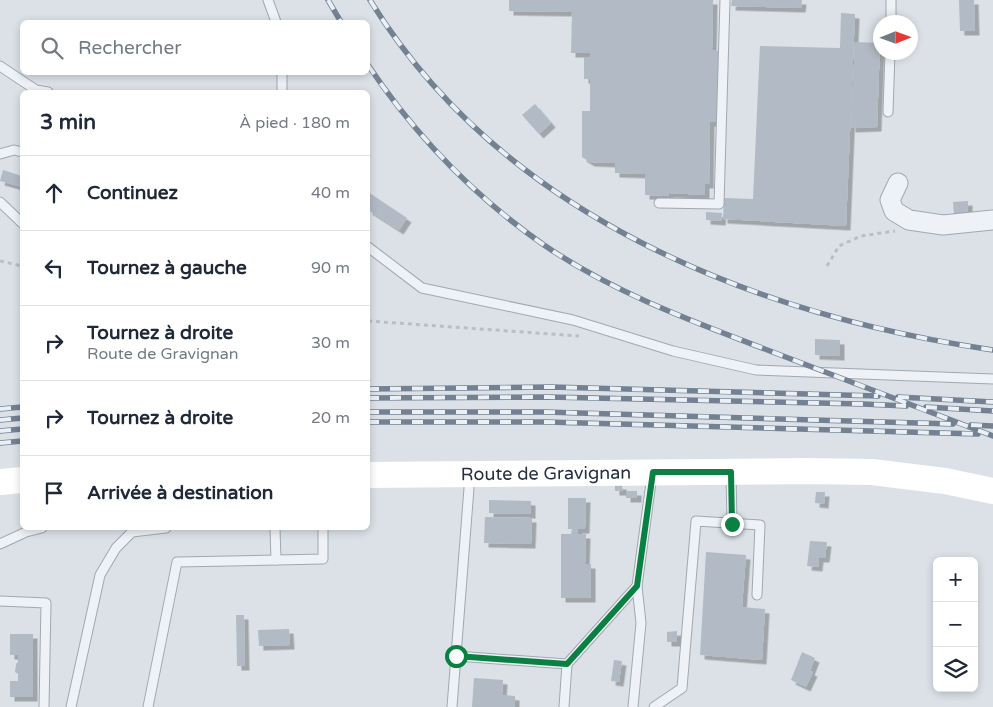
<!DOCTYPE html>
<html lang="fr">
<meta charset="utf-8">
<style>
body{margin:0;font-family:"Varela Round",sans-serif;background:#f6f6f7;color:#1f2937}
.controls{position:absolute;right:15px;bottom:15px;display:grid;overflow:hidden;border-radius:8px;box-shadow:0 2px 8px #0003}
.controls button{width:45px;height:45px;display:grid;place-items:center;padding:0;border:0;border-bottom:1px solid #e0e1e3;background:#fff;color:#1f2937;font:25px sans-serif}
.compass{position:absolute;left:873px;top:15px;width:45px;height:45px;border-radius:50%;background:#fff;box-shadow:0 2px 8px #0003;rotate:89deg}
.stop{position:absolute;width:15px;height:15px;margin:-11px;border:4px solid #0b8043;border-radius:50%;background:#fff}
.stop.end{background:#0b8043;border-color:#fff;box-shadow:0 1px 5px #0008}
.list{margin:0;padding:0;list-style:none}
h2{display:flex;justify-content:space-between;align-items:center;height:65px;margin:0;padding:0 20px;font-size:21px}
h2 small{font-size:16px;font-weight:400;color:#747a83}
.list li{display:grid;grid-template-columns:32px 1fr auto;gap:15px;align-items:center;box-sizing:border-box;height:75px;padding:0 20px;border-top:1px solid #e0e1e3}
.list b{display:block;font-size:19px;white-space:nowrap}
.list p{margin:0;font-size:16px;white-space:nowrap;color:#747a83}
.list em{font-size:16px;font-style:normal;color:#747a83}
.icon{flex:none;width:28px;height:28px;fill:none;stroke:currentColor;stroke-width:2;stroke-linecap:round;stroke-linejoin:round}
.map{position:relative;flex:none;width:993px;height:707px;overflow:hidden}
.search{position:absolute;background:#fff;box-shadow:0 2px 8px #0003;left:20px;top:20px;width:350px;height:55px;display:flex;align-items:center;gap:12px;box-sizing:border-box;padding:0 18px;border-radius:8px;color:#747a83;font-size:19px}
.panel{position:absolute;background:#fff;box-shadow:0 2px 8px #0003;left:20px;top:90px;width:350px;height:440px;border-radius:8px}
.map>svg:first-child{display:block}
.building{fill:#b2bac5;filter:url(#shadow)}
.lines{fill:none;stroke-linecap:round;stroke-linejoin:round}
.lane-casing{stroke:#a0a8b1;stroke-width:11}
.street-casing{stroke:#a0a8b1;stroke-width:21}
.path{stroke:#b9bfc6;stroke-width:3;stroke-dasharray:4 4;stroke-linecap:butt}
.lane{stroke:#eef1f5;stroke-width:9}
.street{stroke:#eef1f5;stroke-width:19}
.secondary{stroke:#fff;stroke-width:26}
.rail-casing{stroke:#738192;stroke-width:5.5}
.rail{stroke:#eaf0f5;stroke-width:4;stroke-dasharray:11;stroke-linecap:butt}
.route{stroke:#0b8043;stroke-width:6}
.labels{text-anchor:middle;stroke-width:4;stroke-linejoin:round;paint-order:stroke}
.street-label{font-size:18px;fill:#24303f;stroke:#eaf0f5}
</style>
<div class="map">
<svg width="993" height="707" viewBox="0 0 993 707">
<defs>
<filter id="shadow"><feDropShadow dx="4.5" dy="4.5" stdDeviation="0" flood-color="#0004"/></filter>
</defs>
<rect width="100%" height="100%" fill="#dbe1e7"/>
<!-- building -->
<g class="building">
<path d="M 509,0 L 713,0 L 712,50 L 721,51 L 719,122 L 710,122 L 709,184 L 705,184 L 705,195 L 669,193 L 669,196 L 645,195 L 645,174 L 615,173 L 615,163 L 590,162 L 582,157 L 582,111 L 590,111 L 590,79 L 584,79 L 584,57 L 590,57 L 590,53 L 571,53 L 572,12 L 509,11 Z"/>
<path d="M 732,0 L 802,0 L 801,8 L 731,6 Z"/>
<path d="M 959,0 L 974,0 L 975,31 L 960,31 Z"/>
<path d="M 841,13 L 855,14 L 846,226 L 723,219 L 724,198 L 753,199 L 760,46 L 840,48 Z"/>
<path d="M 855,42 L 880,43 L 877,127 L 851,128 Z"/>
<path d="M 535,104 L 551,123 L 539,134 L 522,115 Z"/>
<path d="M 3,170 L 22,176 L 22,187 L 0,181 Z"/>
<path d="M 368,192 L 407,218 L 399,230 L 368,210 Z"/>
<path d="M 968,201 L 968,215 L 960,216 L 959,214 L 954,214 L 953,202 Z"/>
<path d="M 706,212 L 722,213 L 721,221 L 706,220 Z"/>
<path d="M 815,339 L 840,340 L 840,356 L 815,355 Z"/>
<path d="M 615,485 L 622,485 L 623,491 L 615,491 Z"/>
<rect x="626" y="491" width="11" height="7"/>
<path d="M 816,492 L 825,492 L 824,504 L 815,503 Z"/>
<path d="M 568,498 L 586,498 L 585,529 L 578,529 L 578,534 L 586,534 L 585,564 L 591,564 L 591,598 L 561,598 L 561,534 L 571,534 L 572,529 L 568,529 Z"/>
<path d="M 489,500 L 531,501 L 531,514 L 489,513 Z"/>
<path d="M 485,517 L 532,518 L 531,544 L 484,543 Z"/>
<path d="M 810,541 L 827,542 L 825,558 L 819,558 L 818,567 L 807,566 Z"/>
<path d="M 706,552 L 746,555 L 742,607 L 765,609 L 762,660 L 700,655 Z"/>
<path d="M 236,615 L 244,615 L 245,666 L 237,666 Z"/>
<path d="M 289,629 L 290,645 L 259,646 L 258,630 Z"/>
<path d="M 677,631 L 677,642 L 667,642 L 667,632 Z"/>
<path d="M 10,634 L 33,634 L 33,697 L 10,697 L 10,681 L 18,681 L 18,674 L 15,672 L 16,664 L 18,662 L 18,655 L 10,655 Z"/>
<path d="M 802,652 L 815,658 L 810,671 L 813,672 L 806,687 L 791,680 Z"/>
<path d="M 614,660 L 622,661 L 619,682 L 611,681 Z"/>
<path d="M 474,678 L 503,680 L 502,695 L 515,696 L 515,707 L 472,707 Z"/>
</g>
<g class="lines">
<!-- lane casing -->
<g class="lane-casing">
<g id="lane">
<path d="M 268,0 L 276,22"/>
<path d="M 891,0 L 891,22"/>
<path d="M 0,66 L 36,90 L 48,92"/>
<path d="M 282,92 L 282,72"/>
<path d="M 888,112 L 890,52"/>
<path d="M 0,154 L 14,150 L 22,152"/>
<path d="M 0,202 L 22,223"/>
<path d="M 659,203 L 719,204 L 725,0"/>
<path d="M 368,247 L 422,288 L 573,320 L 673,351 L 756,370 L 993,379"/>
<path d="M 731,474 L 732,524"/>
<path d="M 275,528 L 276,560"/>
<path d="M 0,544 L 26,532 L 42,528"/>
<path d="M 0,601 L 46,603 L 44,707"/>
<path d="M 456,656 L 567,664 L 564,707"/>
<path d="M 567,664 L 637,586 L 652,475"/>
<path d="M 71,707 L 100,575 L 116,548 L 132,532 L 166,528"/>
<path d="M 148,707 L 177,562 L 323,559 L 323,528"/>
<path d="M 452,707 L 470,475"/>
<path d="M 633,707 L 641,623 L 637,586"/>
<path d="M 654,707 L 682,688 L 696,521 L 760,525 L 757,595"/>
</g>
</g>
<!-- street casing -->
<g class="street-casing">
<path id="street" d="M 898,183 L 890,200 L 894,211 L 909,220 L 943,225 L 993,220"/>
</g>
<!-- path -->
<g class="path">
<path d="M 0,261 L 22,266"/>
<path d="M 827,266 L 839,246 L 861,236 L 895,231"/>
<path d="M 368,321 L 579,336"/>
</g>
<!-- lane -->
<use href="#lane" class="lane"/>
<!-- street -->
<use href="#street" class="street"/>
<!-- secondary -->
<g class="secondary">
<path id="s1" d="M 368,475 L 807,471 L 872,472 L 945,481 L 993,491"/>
<path d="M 0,482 L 22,480"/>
</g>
<!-- rail casing -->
<g class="rail-casing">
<g id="rail">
<path d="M 328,0 L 341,22"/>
<path d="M 370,0 C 502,215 753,315 993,350"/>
<path d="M 368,65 C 415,135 475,197 544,245 C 614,293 692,321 770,351 C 844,379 919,408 993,436"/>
<path d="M 368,389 L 551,387 L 878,396"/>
<path d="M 898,397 L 993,402"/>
<path d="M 368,398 L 548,397 L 863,404 L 906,406"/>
<path d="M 926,407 L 993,411"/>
<path d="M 0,409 L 22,407"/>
<path d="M 368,412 L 545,412 L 953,424"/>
<path d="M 0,420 L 22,418"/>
<path d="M 368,422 L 546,422 L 978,434"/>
<path d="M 971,425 L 993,426"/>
<path d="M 0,431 L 22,429"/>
<path d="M 0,443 L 22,441"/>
</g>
</g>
<!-- rail -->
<use href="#rail" class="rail"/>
</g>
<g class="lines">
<!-- route -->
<path class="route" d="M 456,656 L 567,664 L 637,586 L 653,472 L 731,472 L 732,524"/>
</g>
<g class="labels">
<!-- street labels -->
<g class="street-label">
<text dy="6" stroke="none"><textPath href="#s1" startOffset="178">Route de Gravignan</textPath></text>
</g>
</g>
</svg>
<div class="controls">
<button>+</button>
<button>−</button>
<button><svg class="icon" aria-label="layers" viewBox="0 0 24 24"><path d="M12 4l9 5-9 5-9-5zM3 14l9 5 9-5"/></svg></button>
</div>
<svg class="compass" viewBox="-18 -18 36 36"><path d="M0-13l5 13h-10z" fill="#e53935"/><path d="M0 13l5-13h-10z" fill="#747a83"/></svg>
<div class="stop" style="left:456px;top:656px"></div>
<div class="stop end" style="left:732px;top:524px"></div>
<div class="search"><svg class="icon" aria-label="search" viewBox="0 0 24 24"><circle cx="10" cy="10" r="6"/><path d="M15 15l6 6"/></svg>Rechercher</div>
<section class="panel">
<h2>3 min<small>À pied · 180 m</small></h2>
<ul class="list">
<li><svg class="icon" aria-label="ahead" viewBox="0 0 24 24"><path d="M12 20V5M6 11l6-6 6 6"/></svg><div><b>Continuez</b></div><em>40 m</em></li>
<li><svg class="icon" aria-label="left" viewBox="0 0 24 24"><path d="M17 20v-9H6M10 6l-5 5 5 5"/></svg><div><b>Tournez à gauche</b></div><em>90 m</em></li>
<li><svg class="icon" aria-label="right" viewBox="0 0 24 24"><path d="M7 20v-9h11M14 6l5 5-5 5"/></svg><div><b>Tournez à droite</b><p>Route de Gravignan</p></div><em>30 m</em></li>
<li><svg class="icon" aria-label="right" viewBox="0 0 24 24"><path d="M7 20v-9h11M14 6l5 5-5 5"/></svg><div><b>Tournez à droite</b></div><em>20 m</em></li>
<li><svg class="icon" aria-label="arrive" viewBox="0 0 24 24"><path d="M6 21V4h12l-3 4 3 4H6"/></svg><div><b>Arrivée à destination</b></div></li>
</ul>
</section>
</div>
